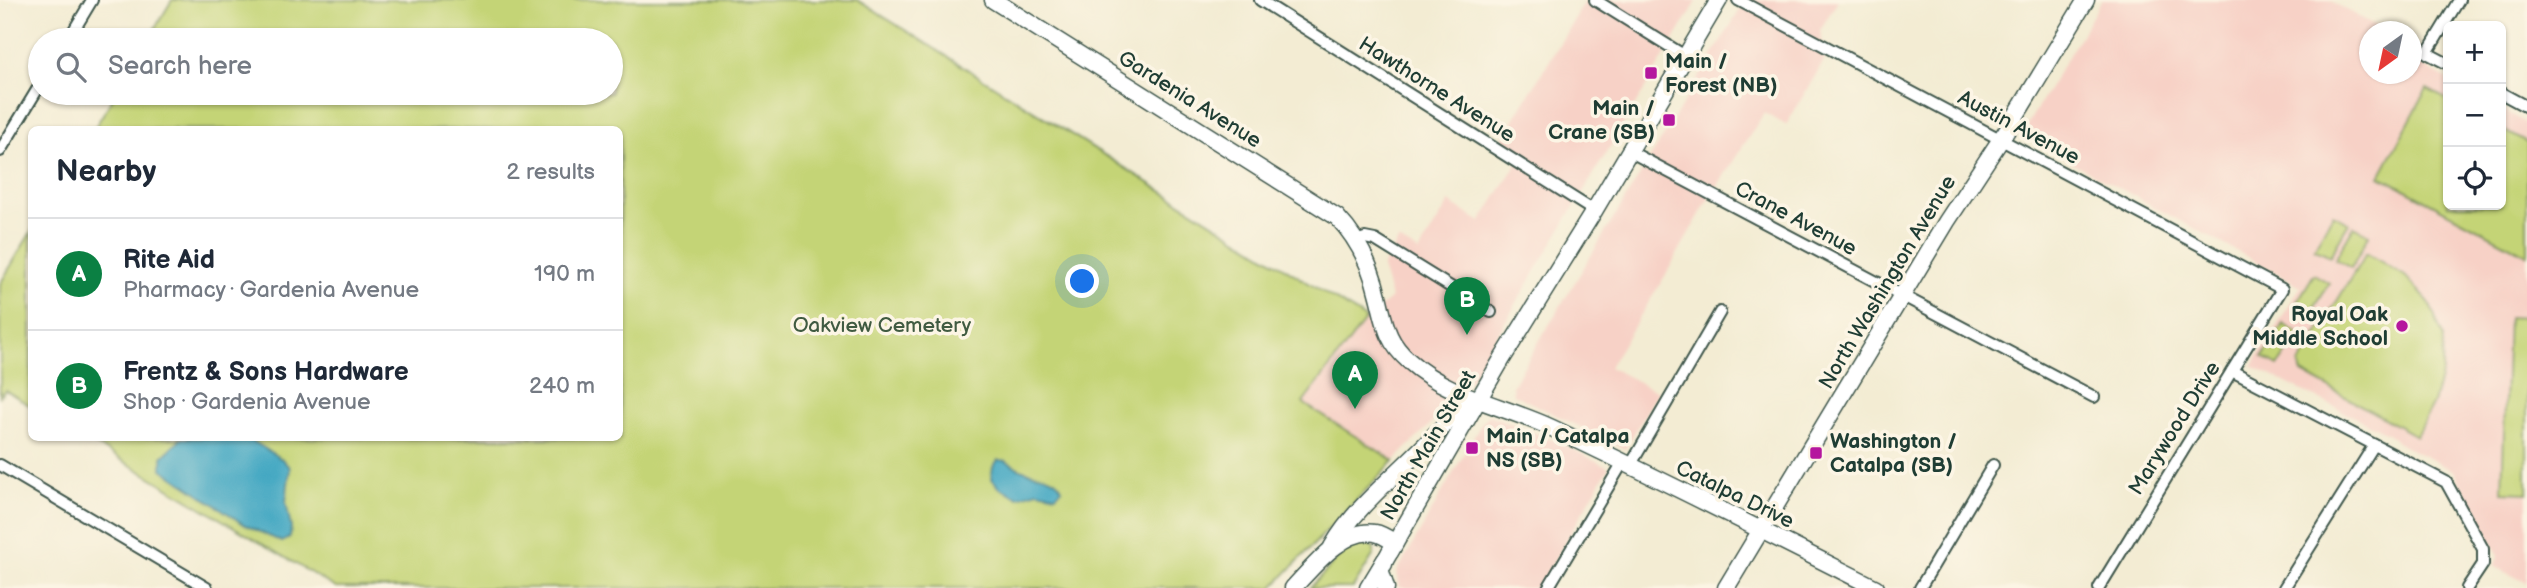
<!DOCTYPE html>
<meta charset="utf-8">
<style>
body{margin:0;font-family:"Balsamiq Sans",sans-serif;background:#f2f2f3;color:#1f2937}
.controls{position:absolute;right:21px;top:21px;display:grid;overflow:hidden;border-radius:10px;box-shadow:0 2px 5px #0004}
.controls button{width:63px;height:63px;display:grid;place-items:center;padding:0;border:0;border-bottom:2px solid #e0e1e3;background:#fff;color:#1f2937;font:35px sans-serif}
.compass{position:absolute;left:2359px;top:21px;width:63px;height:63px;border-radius:50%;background:#fff;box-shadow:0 2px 5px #0004;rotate:213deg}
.you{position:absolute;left:1083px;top:282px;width:24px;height:24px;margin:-18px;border:5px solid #fff;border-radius:50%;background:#1a73e8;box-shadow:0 0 0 10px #1a73e833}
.badge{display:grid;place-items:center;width:46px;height:46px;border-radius:50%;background:#0b8043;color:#fff;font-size:23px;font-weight:700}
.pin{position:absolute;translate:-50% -58px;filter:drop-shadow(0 2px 4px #0008)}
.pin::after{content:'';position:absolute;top:37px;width:24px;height:21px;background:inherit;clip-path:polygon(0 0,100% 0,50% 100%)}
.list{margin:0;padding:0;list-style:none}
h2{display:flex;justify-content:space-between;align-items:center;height:91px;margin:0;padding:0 28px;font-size:30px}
h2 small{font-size:23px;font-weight:400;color:#747a83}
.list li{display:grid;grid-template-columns:46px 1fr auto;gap:21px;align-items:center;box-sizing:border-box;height:112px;padding:0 28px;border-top:2px solid #e0e1e3}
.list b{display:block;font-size:26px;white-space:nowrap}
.list p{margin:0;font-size:23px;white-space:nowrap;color:#747a83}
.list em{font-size:23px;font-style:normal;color:#747a83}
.icon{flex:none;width:38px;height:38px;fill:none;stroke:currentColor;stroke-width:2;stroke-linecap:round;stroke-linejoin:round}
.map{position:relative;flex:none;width:2527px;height:588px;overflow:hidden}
.search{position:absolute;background:#fff;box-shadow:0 2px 5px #0004;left:28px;top:28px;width:595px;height:77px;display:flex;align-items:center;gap:18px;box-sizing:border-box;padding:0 24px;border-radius:38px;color:#747a83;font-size:26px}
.panel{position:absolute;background:#fff;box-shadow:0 2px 5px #0004;left:28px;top:126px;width:595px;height:315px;border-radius:10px}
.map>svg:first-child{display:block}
.built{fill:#f7d1c6}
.green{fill:#c4d476;stroke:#728855;stroke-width:2}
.water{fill:#42a7c2;stroke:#30727b;stroke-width:2}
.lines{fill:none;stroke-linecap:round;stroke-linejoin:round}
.street-casing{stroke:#3f574c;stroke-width:14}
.secondary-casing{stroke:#3f574c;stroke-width:19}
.street{stroke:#fff;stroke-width:10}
.secondary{stroke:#fff;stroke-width:16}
.poi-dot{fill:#b5179e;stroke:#fcf5e5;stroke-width:2.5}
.labels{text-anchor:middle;stroke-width:7;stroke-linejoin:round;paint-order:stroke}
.poi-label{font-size:21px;font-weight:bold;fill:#1f3d34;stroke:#fcf5e5;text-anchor:start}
.street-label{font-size:21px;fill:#1f3d34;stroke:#fcf5e5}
.park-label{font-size:21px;fill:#405b41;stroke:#fcf5e5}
</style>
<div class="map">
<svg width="2527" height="588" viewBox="0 0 2527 588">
<rect width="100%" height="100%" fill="#fcf5e5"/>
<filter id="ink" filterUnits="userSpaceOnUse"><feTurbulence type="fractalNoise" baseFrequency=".0143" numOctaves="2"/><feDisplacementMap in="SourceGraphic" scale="14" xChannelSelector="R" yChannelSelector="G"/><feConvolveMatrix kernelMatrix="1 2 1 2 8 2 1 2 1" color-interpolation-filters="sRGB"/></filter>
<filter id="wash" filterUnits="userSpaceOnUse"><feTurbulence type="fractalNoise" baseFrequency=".00686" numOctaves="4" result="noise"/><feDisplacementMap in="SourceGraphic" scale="28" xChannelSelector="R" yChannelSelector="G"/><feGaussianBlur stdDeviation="1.57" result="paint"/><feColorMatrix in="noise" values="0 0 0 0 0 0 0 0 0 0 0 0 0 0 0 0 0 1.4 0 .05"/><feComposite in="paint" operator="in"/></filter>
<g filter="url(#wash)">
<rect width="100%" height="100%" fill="#f3ecd3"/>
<!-- built -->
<g class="built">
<path d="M 1586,0 L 1698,0 L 1471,379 L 1442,413 L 1394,461 L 1303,403 L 1366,319 L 1391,298 L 1382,267 L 1399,240 L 1419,252 L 1449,202 L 1481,222 L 1523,153 L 1502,139 Z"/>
<path d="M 1746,0 L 1838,0 L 1820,30 L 1825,59 L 1786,125 L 1764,113 L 1704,207 L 1665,276 L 1609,367 L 1658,392 L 1625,449 L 1513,394 L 1512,386 Z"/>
<path d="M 2102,0 L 2329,0 L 2385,31 L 2370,32 L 2370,74 L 2412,74 L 2412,46 L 2413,47 L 2413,49 L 2425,67 L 2448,80 L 2448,205 L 2501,205 L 2501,109 L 2527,124 L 2527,583 L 2494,566 L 2498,557 L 2497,552 L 2454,471 L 2398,443 L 2389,434 L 2252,366 L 2301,286 L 2021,135 Z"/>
<path d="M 1489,415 L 1555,441 L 1609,467 L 1538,588 L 1400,588 L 1397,572 L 1481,424 Z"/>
</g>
<!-- green -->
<g class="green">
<path d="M 172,0 L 857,0 L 1366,319 L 1303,403 L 1394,461 L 1272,588 L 336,588 L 85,438 L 620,438 L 620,130 L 94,129 L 116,93 L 611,93 L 611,40 L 148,40 Z"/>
<path d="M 2427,89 L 2448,100 L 2448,205 L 2501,205 L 2501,129 L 2527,143 L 2527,255 L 2380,176 Z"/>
<path d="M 2333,214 L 2349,223 L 2330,256 L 2314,248 Z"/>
<path d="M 2354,226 L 2369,235 L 2351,268 L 2335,259 Z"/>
<path d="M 31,232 L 31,406 L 5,390 L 0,396 L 0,284 Z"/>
<path d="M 2366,253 L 2405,276 L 2429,302 L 2443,336 L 2442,371 L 2433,403 L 2416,436 L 2302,373 L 2299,364 Z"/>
<path d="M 2314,274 L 2329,283 L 2309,316 L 2294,307 Z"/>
<path d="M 2508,317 L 2527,318 L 2527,493 L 2502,492 Z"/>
<path d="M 2283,324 L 2299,334 L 2278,366 L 2263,357 Z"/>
<path d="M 1362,540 L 1374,548 L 1374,554 L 1353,588 L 1310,588 L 1343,553 Z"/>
</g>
<!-- water -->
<g class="water">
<path d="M 182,438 L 248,438 L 283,460 L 290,468 L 286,502 L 291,527 L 290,537 L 282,542 L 245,525 L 162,469 L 162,457 Z"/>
<path d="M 998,460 C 1009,459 1013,467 1023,470 C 1036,475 1056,474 1062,489 L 1056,495 L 1038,491 L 1018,497 L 1000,488 L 991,478 L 993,467 Z"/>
</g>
</g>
<g filter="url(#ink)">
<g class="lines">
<!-- street casing -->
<g class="street-casing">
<g id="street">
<path d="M 1260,0 L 1594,211"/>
<path d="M 1595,0 L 1685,56"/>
<path d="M 1738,0 L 2282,289 L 2099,588"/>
<path d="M 68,40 L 92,0"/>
<path d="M 2448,64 L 2427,53 L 2459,0"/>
<path d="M 2501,93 L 2527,107"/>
<path d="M 0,151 L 40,85"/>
<path d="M 1629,151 L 2094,397"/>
<path d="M 1357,241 L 1365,238 L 1375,240 L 1491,312"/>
<path d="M 2232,371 L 2446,482 L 2483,549 L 2483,564 L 2467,588"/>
<path d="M 0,465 L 207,588"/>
<path d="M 1630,466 L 1720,312"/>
<path d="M 1548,588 L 1623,462"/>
<path d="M 1920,588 L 1993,465"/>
<path d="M 2284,588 L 2374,445"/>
</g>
</g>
<!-- secondary casing -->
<g class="secondary-casing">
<g id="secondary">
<path d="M 993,0 L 1337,217 C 1359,240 1371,266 1378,296 C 1385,323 1386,341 1409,361 C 1449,397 1505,406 1552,428 C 1661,479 1769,534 1876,588"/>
<path d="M 1332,547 C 1353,510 1390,480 1420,450 C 1438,432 1454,413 1477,400"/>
<path d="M 1384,564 L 1380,569 L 1386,588"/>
<path d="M 1380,569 L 1502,359 L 1594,211 L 1719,0"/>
<path d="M 1293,588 C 1312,568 1344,527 1375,533 C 1382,534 1389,539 1395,543 L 1390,552"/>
<path d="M 1368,588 L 1385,560"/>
<path d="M 1726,588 L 1947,221 L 2007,130 L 2086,0"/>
</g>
</g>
<!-- street -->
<use href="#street" class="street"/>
<!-- secondary -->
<use href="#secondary" class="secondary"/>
</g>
</g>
<!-- markers -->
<g class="poi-dot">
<rect x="1644" y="66" width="14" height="14" rx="3.5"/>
<rect x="1662" y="113" width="14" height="14" rx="3.5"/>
<circle cx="2402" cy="326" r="7"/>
<rect x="1465" y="441" width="14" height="14" rx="3.5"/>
<rect x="1809" y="446" width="14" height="14" rx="3.5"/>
</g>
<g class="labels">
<!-- poi labels -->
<g class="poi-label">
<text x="1665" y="68">Main /<tspan x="1665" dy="24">Forest (NB)</tspan></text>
<text x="1655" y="115" text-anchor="end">Main /<tspan x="1655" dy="24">Crane (SB)</tspan></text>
<text x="2388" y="321" text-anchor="end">Royal Oak<tspan x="2388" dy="24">Middle School</tspan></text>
<text x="1486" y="443">Main / Catalpa<tspan x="1486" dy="24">NS (SB)</tspan></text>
<text x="1830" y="448">Washington /<tspan x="1830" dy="24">Catalpa (SB)</tspan></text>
</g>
<!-- street labels -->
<g class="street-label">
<text transform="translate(1437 89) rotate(32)" y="7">Hawthorne Avenue</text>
<text transform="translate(1190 99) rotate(32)" y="7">Gardenia Avenue</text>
<text transform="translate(2019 127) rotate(28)" y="7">Austin Avenue</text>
<text transform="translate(1796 218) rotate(28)" y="7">Crane Avenue</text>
<text transform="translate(1887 282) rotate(-59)" y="7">North Washington Avenue</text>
<text transform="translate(2174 428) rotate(-58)" y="7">Marywood Drive</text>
<text transform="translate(1428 445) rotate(-60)" y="7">North Main Street</text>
<text transform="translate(1735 494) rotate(26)" y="7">Catalpa Drive</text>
</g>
<!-- park labels -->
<g class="park-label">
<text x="882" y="332">Oakview Cemetery</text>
</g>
</g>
</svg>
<div class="controls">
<button>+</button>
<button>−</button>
<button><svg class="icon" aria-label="locate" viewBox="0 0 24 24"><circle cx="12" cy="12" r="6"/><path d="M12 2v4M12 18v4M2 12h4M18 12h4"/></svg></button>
</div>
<svg class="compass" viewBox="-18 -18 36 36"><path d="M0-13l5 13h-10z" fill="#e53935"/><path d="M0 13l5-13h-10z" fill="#747a83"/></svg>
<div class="you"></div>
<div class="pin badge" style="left:1355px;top:409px">A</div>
<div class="pin badge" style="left:1467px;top:335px">B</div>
<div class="search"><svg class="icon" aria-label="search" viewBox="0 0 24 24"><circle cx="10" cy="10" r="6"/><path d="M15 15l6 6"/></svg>Search here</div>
<section class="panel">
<h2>Nearby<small>2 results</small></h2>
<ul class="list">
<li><span class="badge">A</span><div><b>Rite Aid</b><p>Pharmacy · Gardenia Avenue</p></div><em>190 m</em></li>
<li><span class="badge">B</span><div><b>Frentz &amp; Sons Hardware</b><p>Shop · Gardenia Avenue</p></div><em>240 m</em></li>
</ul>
</section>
</div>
